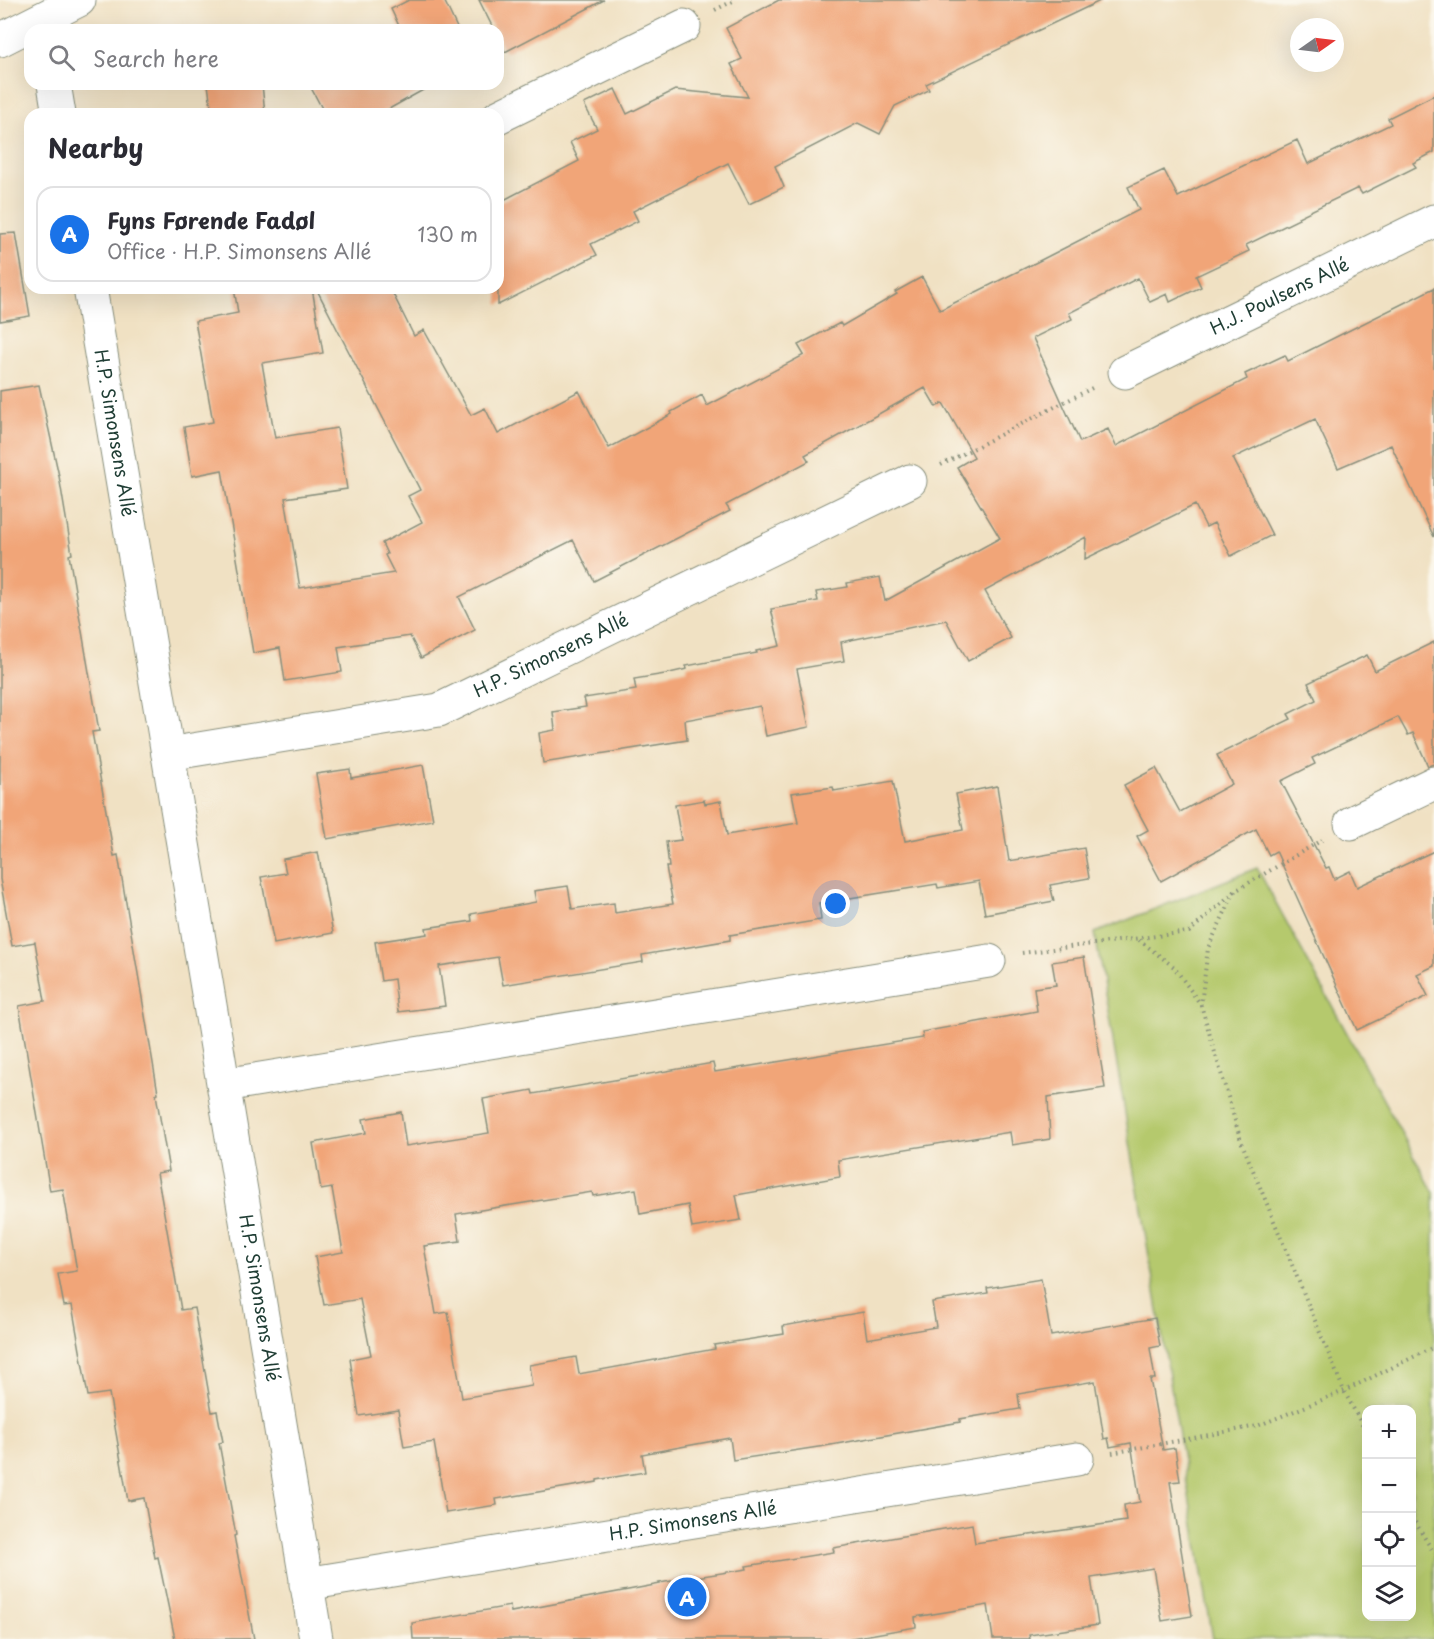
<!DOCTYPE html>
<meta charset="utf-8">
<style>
body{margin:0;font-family:"Playpen Sans",sans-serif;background:#f7f7f7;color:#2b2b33}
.controls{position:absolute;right:18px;bottom:18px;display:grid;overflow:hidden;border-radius:12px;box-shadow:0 6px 24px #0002}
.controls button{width:54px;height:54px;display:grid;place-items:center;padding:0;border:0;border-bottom:2px solid #e1e1e2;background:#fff;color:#2b2b33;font:30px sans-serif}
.compass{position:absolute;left:1290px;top:18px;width:54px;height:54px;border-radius:50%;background:#fff;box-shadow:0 6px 24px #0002;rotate:76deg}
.you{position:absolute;left:836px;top:904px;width:21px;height:21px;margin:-15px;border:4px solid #fff;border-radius:50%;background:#1a73e8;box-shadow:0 0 0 9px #1a73e833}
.badge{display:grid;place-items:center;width:39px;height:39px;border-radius:50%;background:#1a73e8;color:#fff;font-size:20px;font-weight:700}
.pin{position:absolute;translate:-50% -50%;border:3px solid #fff;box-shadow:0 2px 6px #0006}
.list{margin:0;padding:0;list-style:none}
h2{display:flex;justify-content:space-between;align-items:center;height:78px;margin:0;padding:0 24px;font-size:26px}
h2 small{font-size:20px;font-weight:400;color:#7c7c81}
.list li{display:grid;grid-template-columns:39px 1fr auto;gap:18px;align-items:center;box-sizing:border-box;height:96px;margin:0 12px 12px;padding:0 12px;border:2px solid #e1e1e2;border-radius:18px}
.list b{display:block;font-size:22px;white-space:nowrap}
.list p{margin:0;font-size:20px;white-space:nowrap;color:#7c7c81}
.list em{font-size:20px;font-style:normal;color:#7c7c81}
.icon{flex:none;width:33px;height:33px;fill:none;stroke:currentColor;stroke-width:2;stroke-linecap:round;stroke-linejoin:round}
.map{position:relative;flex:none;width:1434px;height:1639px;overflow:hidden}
.search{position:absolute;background:#fff;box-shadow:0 6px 24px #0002;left:24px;top:24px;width:480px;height:66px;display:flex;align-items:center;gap:15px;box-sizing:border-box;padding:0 21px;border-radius:18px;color:#7c7c81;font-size:22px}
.panel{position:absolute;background:#fff;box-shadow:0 6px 24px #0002;left:24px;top:108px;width:480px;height:186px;border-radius:18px}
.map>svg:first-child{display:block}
.green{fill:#b5c96d;stroke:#6a8350;stroke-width:1.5;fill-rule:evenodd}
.building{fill:#f1a578}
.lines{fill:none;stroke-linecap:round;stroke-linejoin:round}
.minor-casing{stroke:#888f7c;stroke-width:35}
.path{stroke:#888f7c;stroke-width:4;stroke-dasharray:1.5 4.5;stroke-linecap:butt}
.minor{stroke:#fff;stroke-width:33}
.labels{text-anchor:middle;stroke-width:4.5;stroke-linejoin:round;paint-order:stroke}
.street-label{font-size:18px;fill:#1f3d34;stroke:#fbf7ec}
</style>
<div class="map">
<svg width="1434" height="1639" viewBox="0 0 1434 1639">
<rect width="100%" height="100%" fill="#fbf7ec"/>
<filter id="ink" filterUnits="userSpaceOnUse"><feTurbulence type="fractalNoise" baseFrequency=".0167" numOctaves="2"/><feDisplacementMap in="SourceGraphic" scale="12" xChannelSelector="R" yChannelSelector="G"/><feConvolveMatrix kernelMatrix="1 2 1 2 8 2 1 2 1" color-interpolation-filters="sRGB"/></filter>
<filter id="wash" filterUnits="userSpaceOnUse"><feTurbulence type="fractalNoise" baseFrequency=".008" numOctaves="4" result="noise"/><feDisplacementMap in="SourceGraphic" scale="24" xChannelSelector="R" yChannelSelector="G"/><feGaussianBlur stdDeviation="1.35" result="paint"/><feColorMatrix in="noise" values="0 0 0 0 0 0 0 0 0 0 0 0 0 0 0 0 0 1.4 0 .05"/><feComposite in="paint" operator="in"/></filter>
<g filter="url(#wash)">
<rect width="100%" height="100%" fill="#f0e1c3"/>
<!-- green -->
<path class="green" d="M 1257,868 L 1434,1193 L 1434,1639 L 1213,1639 L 1095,933 ZM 1366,1410 L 1412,1410 L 1412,1616 L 1366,1616 Z"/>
<g id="blocks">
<!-- building -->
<g class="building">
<path d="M 409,0 L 444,0 L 458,30 L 401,30 L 391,9 Z"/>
<path d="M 479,0 L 604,0 L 505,52 L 498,38 L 498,30 L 494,30 Z"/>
<path d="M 779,0 L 1102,0 L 926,84 L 929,90 L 895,106 L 880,134 L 858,123 L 775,166 L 784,187 L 749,204 L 728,163 L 633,211 L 638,221 L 591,244 L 597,255 L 498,305 L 498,203 L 579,161 L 570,142 L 597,129 L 584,104 L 615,89 L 627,114 L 675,90 L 748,97 L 731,64 L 742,59 L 726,28 Z"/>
<path d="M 208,84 L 262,84 L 265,114 L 212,114 Z"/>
<path d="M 309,84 L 434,84 L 380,114 L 325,114 Z"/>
<path d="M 1434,95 L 1434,152 L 1413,163 L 1416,167 L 1362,194 L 1358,188 L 1298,217 L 1299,219 L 1246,245 L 1249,251 L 1196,276 L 1201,287 L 1170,302 L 1167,294 L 1150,302 L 1138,278 L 1069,313 L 1072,319 L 1033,338 L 1080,442 L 1108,429 L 1116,446 L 1247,379 L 1245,374 L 1285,355 L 1288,361 L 1434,288 L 1434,537 L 1391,445 L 1338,468 L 1315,419 L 1233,458 L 1272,535 L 1231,556 L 1214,523 L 1206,527 L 1195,505 L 1085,559 L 1086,537 L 985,591 L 1011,638 L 968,661 L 946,620 L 841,642 L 844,661 L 797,669 L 809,727 L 766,736 L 760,706 L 685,720 L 687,740 L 543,763 L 539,733 L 555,730 L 553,712 L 586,707 L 584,698 L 636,690 L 634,679 L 665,674 L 687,669 L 686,666 L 757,653 L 756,651 L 780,646 L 771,609 L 818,601 L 816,592 L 848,587 L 847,583 L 880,577 L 885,601 L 1000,538 L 957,467 L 974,457 L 943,403 L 936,407 L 925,388 L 805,455 L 809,461 L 726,505 L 730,511 L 594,581 L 573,540 L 459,597 L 475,630 L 421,658 L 410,636 L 338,647 L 342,672 L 285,681 L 280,648 L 253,653 L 222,470 L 192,476 L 184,427 L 213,422 L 195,321 L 238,313 L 234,288 L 312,288 L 323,353 L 262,363 L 275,438 L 337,428 L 347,489 L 285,498 L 300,588 L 394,573 L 385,555 L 387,554 L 382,543 L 422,522 L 408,496 L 420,490 L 316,288 L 390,288 L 414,336 L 424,330 L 471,415 L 485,408 L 498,434 L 579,391 L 609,448 L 672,414 L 671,412 L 702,395 L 707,406 L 804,355 L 798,345 L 840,323 L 842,326 L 897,294 L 895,292 L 922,277 L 940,310 L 1041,260 L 1139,210 L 1128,187 L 1164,170 L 1178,197 L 1297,140 L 1308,164 L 1391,124 L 1388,118 Z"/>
<path d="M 16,233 L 30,316 L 0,321 L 0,234 Z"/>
<path d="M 39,385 L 59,476 L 72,554 L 69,555 L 99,731 L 92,732 L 114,856 L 118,855 L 158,1093 L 156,1094 L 169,1171 L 157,1173 L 181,1310 L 194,1308 L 212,1412 L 217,1411 L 223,1442 L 219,1443 L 236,1535 L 234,1536 L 254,1639 L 175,1639 L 158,1557 L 155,1558 L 144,1498 L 128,1501 L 109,1393 L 88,1396 L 72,1305 L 64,1306 L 58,1274 L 77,1271 L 63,1189 L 50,1191 L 19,1006 L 45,1001 L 35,942 L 12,946 L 0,879 L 0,391 Z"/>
<path d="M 1434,642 L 1434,764 L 1428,766 L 1413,733 L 1408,735 L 1398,717 L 1312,758 L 1315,764 L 1281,781 L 1326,868 L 1329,867 L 1334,879 L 1350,871 L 1357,887 L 1434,851 L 1434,966 L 1417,974 L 1428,996 L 1357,1030 L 1276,851 L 1269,855 L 1256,829 L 1161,881 L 1137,836 L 1148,830 L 1124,785 L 1156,768 L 1180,812 L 1232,784 L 1217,755 L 1291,719 L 1288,714 L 1316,700 L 1308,683 L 1367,655 L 1375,671 Z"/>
<path d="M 423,765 L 433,820 L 327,839 L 316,774 L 350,769 L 351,778 Z"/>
<path d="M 893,781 L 905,841 L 963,830 L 956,794 L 997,786 L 1009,861 L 1084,848 L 1089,878 L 1050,885 L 1054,901 L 985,914 L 979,881 L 938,888 L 937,884 L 819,903 L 821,920 L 730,935 L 730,940 L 642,955 L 643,962 L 503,985 L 498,957 L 439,966 L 445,1006 L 398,1012 L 394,979 L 381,981 L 375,942 L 427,934 L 426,928 L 472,921 L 471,914 L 536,902 L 534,891 L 568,886 L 572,909 L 614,903 L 615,913 L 673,904 L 666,867 L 669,867 L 666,842 L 681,840 L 675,805 L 704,800 L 705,804 L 721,801 L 727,835 L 798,823 L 792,793 L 833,787 L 834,791 Z"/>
<path d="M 318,852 L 333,933 L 274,944 L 261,877 L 286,873 L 283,859 Z"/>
<path d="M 1084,957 L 1105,1088 L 1048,1097 L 1050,1139 L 1012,1145 L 1010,1132 L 838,1160 L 840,1177 L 736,1195 L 741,1220 L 692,1228 L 688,1205 L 640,1214 L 636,1189 L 593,1196 L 592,1192 L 456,1214 L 460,1241 L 424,1246 L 436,1314 L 448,1312 L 462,1398 L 532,1386 L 529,1365 L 576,1357 L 579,1374 L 715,1349 L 714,1345 L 784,1334 L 783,1326 L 863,1312 L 867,1339 L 936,1327 L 932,1302 L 988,1293 L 987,1288 L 1041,1279 L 1051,1336 L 1155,1318 L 1160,1346 L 1150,1348 L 1155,1379 L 1150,1379 L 1163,1450 L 1175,1448 L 1180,1481 L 1170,1482 L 1192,1616 L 1162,1621 L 1153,1568 L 1091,1578 L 1098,1625 L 1029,1635 L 1030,1639 L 993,1639 L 988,1605 L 915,1617 L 916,1627 L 846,1639 L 413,1639 L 412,1623 L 510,1606 L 511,1612 L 660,1584 L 659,1583 L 747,1569 L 746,1566 L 834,1552 L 833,1548 L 932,1531 L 972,1524 L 975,1543 L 1126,1521 L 1124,1505 L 1140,1502 L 1131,1443 L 1110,1447 L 1108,1438 L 1104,1439 L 1095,1381 L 1018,1394 L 1020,1409 L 960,1419 L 960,1422 L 825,1446 L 733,1460 L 730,1438 L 642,1454 L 645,1472 L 597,1480 L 597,1482 L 496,1499 L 497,1505 L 446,1513 L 434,1442 L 404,1447 L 398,1410 L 359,1416 L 350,1359 L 371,1355 L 360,1299 L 324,1305 L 315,1257 L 343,1252 L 332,1188 L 321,1190 L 313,1143 L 366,1133 L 363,1119 L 401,1112 L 406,1146 L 489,1133 L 483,1099 L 532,1090 L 533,1094 L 713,1063 L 715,1072 L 923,1038 L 922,1032 L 1037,1011 L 1034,988 L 1056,985 L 1052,962 Z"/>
</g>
</g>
</g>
<g filter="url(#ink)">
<use href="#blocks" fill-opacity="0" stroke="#888f7c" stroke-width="1.5"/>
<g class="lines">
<!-- minor casing -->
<g class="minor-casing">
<g id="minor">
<path d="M 0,40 L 79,0"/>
<path d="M 54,84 L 59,114"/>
<path d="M 498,117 L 684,26"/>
<path id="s1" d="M 90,288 L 316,1639"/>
<path id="s2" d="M 1125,372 L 1434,221"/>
<path id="s3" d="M 168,754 L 439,710 L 910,481"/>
<path d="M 1351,823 L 1434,783"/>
<path d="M 224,1085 L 989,961"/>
<path id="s4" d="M 306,1584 L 1077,1459"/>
</g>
</g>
<!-- path -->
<g class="path">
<path d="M 715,10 L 735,0"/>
<path d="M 941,465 L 1094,387"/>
<path d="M 1235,891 L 1208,948 L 1201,1005 L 1241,1141 L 1344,1391 L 1366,1432"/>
<path d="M 1139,940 L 1174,967 L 1201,1005"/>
<path d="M 1022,953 L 1189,932 L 1235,891 L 1322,840"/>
<path d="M 1112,1453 L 1257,1426 L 1344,1391 L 1434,1347"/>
<path d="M 1412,1517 L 1434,1553"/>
</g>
<!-- minor -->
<use href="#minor" class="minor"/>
</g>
</g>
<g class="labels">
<!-- street labels -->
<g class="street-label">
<text dy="6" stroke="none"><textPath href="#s2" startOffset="172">H.J. Poulsens Allé</textPath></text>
<text dy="6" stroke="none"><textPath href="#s1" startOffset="147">H.P. Simonsens Allé</textPath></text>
<text dy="6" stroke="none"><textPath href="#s3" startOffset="399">H.P. Simonsens Allé</textPath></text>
<text dy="6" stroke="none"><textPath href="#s1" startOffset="1024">H.P. Simonsens Allé</textPath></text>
<text dy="6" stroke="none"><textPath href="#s4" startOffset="392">H.P. Simonsens Allé</textPath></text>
</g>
</g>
</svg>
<div class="controls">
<button>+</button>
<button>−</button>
<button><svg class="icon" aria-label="locate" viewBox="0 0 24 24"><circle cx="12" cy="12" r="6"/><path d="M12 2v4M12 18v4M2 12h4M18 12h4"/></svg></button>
<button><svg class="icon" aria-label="layers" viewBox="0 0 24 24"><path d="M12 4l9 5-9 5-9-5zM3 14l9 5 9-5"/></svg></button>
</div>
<svg class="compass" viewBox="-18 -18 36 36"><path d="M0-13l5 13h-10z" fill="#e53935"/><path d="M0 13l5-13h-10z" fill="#7c7c81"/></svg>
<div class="you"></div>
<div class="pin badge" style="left:687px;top:1597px">A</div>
<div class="search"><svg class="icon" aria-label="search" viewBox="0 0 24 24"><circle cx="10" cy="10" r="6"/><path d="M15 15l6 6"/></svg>Search here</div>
<section class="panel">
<h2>Nearby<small></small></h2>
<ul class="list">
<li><span class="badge">A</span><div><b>Fyns Førende Fadøl</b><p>Office · H.P. Simonsens Allé</p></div><em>130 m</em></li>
</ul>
</section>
</div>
